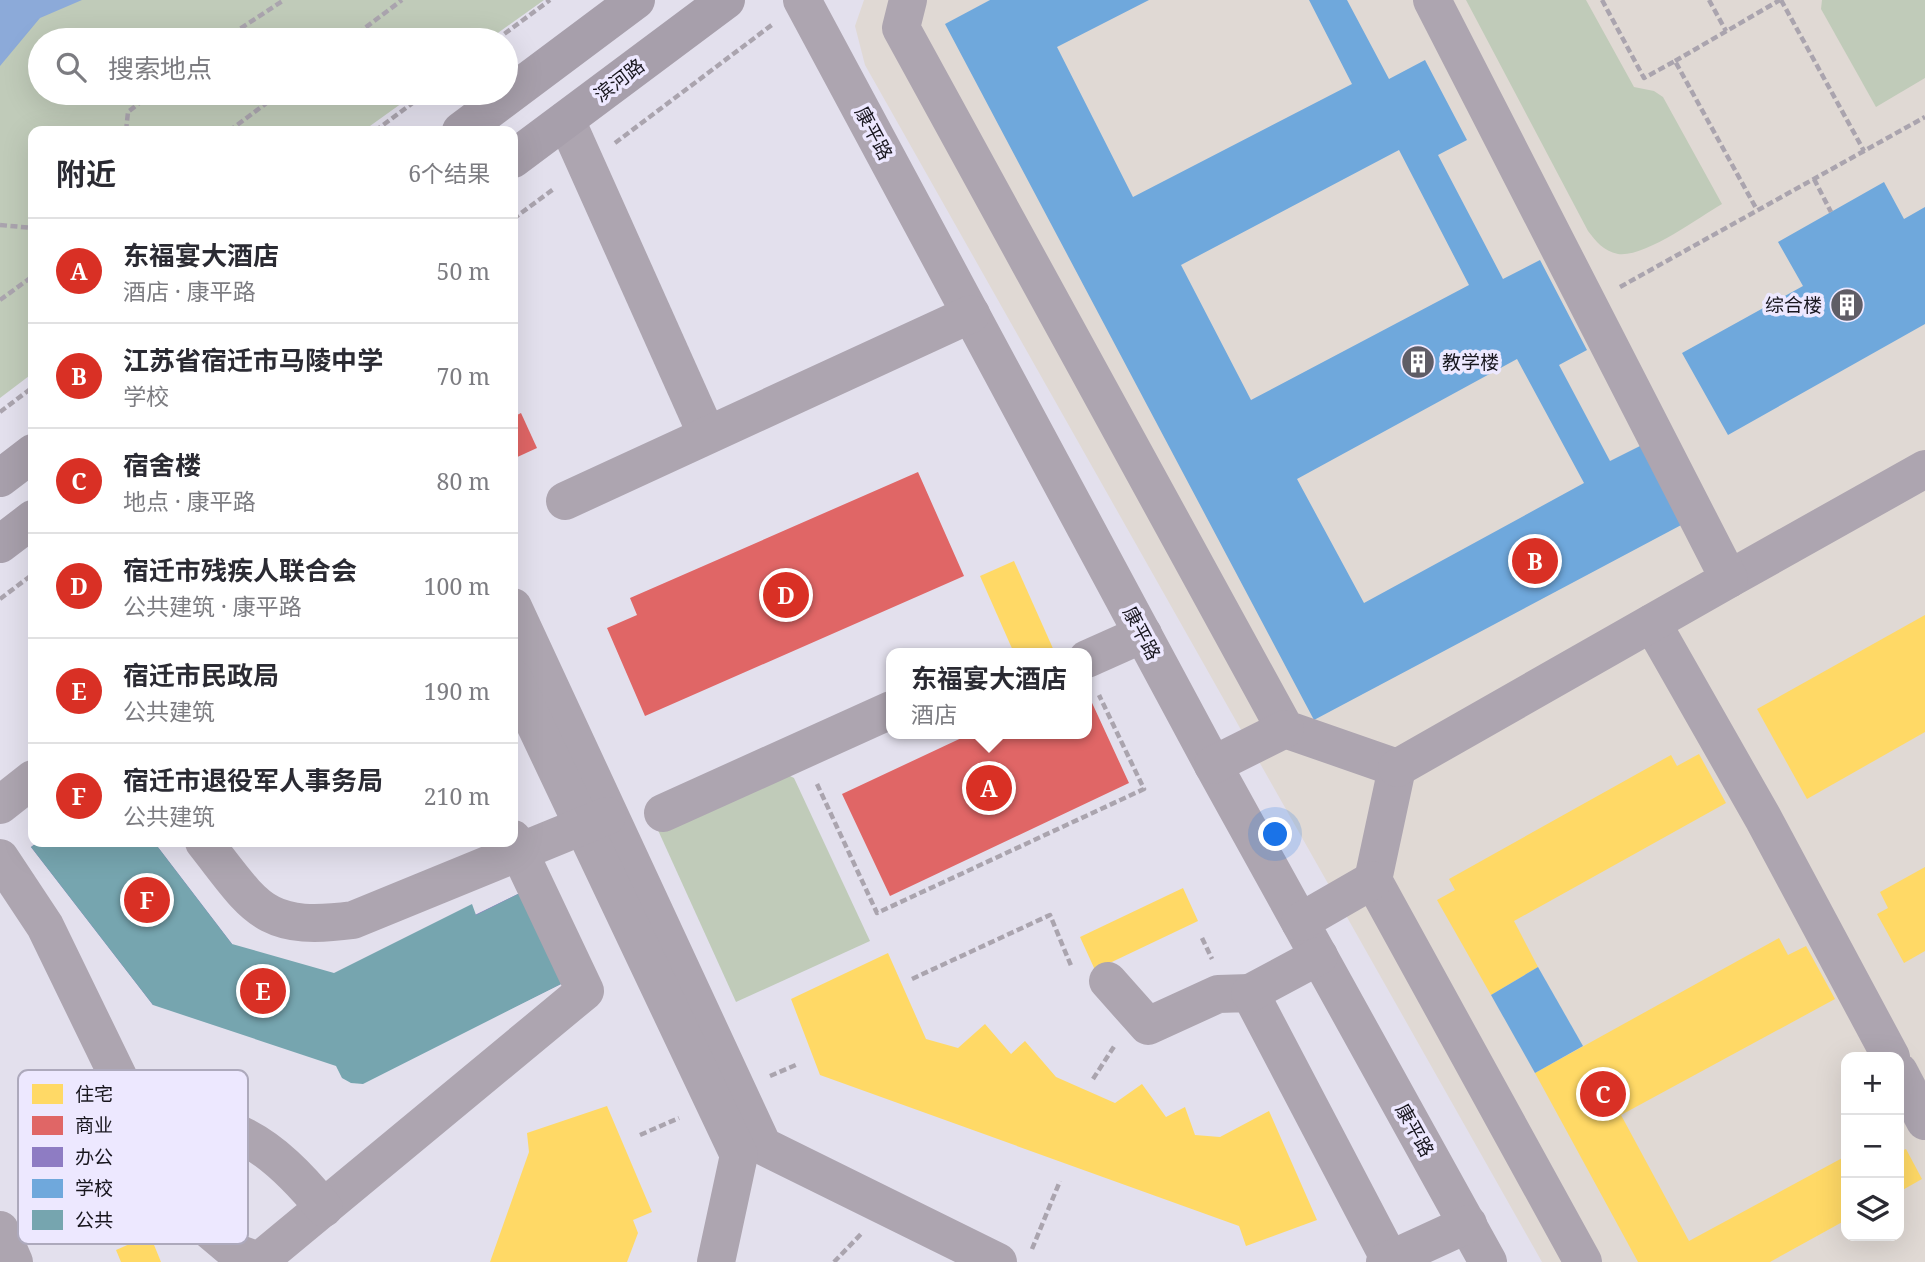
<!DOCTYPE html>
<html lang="zh">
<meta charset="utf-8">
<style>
body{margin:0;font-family:"Noto Serif","Noto Sans SC",serif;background:#f2f2f3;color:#2b2b33}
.controls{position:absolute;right:21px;bottom:21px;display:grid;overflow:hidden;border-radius:14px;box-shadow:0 7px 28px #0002}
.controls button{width:63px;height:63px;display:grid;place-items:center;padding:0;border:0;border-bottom:2px solid #e1e1e2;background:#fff;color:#2b2b33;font:35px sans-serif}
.you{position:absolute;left:1276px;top:835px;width:24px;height:24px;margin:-18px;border:5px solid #fff;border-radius:50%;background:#1a73e8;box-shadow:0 0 0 10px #1a73e833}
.badge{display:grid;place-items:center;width:46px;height:46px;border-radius:50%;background:#d93025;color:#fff;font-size:23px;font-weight:700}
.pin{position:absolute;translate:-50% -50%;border:4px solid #fff;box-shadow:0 2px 7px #0006}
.popup{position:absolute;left:886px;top:648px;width:206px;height:91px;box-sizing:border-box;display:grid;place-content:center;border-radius:14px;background:#fff;filter:drop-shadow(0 2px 5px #0005);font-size:23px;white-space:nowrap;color:#7c7c81}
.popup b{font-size:26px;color:#2b2b33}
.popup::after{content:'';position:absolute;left:50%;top:100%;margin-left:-14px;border:14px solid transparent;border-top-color:#fff}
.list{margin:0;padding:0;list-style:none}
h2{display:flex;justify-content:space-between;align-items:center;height:91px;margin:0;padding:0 28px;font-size:30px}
h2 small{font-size:23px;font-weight:400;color:#7c7c81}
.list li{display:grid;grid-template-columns:46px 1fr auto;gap:21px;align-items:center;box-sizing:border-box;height:105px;padding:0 28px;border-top:2px solid #e1e1e2}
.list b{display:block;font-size:26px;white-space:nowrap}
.list p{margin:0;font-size:23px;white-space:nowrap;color:#7c7c81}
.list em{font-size:23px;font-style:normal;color:#7c7c81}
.icon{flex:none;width:38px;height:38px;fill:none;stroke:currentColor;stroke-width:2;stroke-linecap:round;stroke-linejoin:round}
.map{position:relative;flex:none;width:1925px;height:1262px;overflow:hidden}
.search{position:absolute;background:#fff;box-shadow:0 7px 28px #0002;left:28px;top:28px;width:490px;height:77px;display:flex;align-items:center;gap:18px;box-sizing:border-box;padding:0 24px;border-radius:38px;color:#7c7c81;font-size:26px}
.panel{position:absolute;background:#fff;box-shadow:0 7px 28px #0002;left:28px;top:126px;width:490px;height:721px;border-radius:14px}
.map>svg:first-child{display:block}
.education{fill:#e0d9d4;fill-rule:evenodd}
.green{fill:#c0cbb9}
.water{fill:#8caad9}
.homes{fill:#ffd966}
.shops{fill:#e06666}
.offices{fill:#8e7cc3}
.schools{fill:#6fa8dc;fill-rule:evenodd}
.public{fill:#76a5af}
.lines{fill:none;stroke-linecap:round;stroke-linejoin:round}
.path{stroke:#aaa4ae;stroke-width:4.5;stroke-dasharray:7 3.5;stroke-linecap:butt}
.minor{stroke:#ada5b0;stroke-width:38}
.major{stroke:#a79fab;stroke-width:38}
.labels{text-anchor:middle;stroke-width:7;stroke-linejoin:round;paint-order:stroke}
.street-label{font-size:19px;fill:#18161e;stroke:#ede8ff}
.poi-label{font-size:19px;fill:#18161e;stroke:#ede8ff;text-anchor:end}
.key{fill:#ede8ff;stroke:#ada9bc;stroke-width:2}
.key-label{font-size:19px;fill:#18161e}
</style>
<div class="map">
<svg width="1925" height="1262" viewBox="0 0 1925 1262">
<rect width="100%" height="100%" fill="#e3e0ed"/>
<!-- education -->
<path class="education" d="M 864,0 L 1925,0 L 1925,1262 L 1542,1262 L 865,65 L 855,26 ZM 1846,1057 L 1899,1057 L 1899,1236 L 1846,1236 Z"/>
<!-- green -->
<g class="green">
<path d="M 0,0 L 544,0 L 488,40 L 40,40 L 40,93 L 416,93 L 363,131 L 33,131 L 33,373 L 0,398 Z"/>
<path d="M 1466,0 L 1586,0 L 1634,87 L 1654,91 L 1663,97 L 1722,204 C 1698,218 1644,258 1618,254 C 1603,251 1596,241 1588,231 Z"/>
<path d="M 1822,0 L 1925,0 L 1925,78 L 1876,107 L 1821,9 Z"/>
<path d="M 782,772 L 794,778 L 870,941 L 736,1002 L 657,828 Z"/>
</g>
<!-- water -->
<path class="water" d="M 0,0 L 82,0 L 40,18 L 0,66 Z"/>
<!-- homes -->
<g class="homes">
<path d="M 1014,561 L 1055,653 L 1014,653 L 980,576 Z"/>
<path d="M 1925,615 L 1925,732 L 1807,799 L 1757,709 Z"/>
<path d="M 1699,754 L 1726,803 L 1514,921 L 1538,967 L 1491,995 L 1437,900 L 1455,890 L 1449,879 L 1671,755 L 1677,766 Z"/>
<path d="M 1925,867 L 1925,951 L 1904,963 L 1877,914 L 1888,908 L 1880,892 Z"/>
<path d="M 1183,888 L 1198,921 L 1095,970 L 1080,937 Z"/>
<path d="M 1779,938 L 1788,955 L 1806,946 L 1835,999 L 1621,1115 L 1689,1241 L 1846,1156 L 1846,1220 L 1770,1262 L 1638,1262 L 1535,1073 Z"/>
<path d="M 888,953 L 926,1039 L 958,1048 L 985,1024 L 1011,1054 L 1025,1041 L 1056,1077 L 1115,1103 L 1142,1084 L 1166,1117 L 1185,1107 L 1195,1135 L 1220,1137 L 1269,1111 L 1317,1220 L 1246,1246 L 1239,1226 L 820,1075 L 791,999 Z"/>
<path d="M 607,1106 L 652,1212 L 633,1220 L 638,1233 L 627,1262 L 490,1262 L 529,1152 L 527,1133 Z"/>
<path d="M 1906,1149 L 1922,1179 L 1899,1192 L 1899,1152 Z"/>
<path d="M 150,1235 L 161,1262 L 121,1262 L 116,1250 Z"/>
</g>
<!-- shops -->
<g class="shops">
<path d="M 521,413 L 537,448 L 513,459 L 513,417 Z"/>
<path d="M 918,472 L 964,576 L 645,716 L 607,628 L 637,615 L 630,598 Z"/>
<path d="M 1087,692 L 1129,783 L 890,896 L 842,794 L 970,734 L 1087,734 Z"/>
</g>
<!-- offices -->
<g class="offices">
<path d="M 38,842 L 154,842 L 232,944 L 153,1005 L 31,847 Z"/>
<path d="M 524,891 L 567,981 L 384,1071 L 340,981 Z"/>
</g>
<!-- schools -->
<g class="schools">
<path d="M 990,0 L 1149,0 L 1057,47 L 1133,197 L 1352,84 L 1309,0 L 1347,0 L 1389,79 L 1425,60 L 1467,140 L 1438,155 L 1503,279 L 1540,260 L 1587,350 L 1559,365 L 1610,461 L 1644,444 L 1685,523 L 1314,720 L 945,24 ZM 1399,150 L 1469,285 L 1251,400 L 1181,265 ZM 1517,359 L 1584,483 L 1364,603 L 1297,479 Z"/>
<path d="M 1884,182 L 1904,219 L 1925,207 L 1925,324 L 1728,435 L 1682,353 L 1803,286 L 1778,242 Z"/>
<path d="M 1538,967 L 1583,1046 L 1535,1073 L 1491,995 Z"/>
</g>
<!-- public -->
<path class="public" d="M 38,842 L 154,842 L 232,944 L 334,973 L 472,904 L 476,915 L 524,891 L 567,981 L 363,1084 L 351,1083 L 342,1078 L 336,1066 L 153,1005 L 31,847 Z"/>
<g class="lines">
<!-- path -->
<g class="path">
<path d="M 1602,0 L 1644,78 L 1675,61 L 1757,210"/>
<path d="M 1709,0 L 1726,31"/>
<path d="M 1781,0 L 1864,151"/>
<path d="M 223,40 L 284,0"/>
<path d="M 349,40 L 402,0"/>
<path d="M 496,40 L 550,0"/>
<path d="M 1675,61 L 1780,0"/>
<path d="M 126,131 L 128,112 L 152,93"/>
<path d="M 229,131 L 280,93"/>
<path d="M 375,131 L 426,93"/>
<path d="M 615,143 L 773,24"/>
<path d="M 1814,179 L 1831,212"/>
<path d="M 513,219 L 555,188"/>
<path d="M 0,225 L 33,228"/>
<path d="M 1620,287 L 1925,117"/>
<path d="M 0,300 L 33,276"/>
<path d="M 0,412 L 33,387"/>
<path d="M 0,599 L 33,574"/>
<path d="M 817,784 L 877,913 L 1144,789 L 1099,695"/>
<path d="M 1202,938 L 1212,959"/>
<path d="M 912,979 L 1050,915 L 1072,968"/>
<path d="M 770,1076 L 798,1064"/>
<path d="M 1093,1079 L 1115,1045"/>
<path d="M 640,1135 L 679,1118"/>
<path d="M 1032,1249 L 1060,1181"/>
<path d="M 834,1262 L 861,1234"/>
</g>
<!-- minor -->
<g class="minor">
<path d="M 802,0 L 1213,765 L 1488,1262"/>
<path d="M 908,0 L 901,28 L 1285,729 L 1397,768 L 1373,880 L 1583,1262"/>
<path d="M 566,120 L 707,435"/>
<path d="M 565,501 L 971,314"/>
<path d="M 1729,579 L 1925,469"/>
<path d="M 513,607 L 763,1146 L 998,1262"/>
<path d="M 1652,623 L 1763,818 L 1891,1057"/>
<path d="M 1087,659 L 1143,634"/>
<path d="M 513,678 L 739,1155 L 716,1262"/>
<path d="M 1213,765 L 1285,729"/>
<path d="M 1397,768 L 1729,579 L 1432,0"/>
<path d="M 0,805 L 33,779"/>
<path d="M 663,813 L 891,710"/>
<path d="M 204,842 C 256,908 263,932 353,920 L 607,816"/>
<path d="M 0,858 L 45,926 L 181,1206 L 237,1253 L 259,1261 L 585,991 L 513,839"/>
<path d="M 1300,922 L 1373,880"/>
<path d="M 1108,981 L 1148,1026 L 1218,994 L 1250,993 L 1390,1260"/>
<path d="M 1250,993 L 1319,956"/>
<path d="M 1899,1072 L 1925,1121"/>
<path d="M 139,1120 C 226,1112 271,1143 324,1208"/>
<path d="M 0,1230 L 14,1262"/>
<path d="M 1385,1262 L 1468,1224"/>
</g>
<!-- major -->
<g class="major">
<path d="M 461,131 L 636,0"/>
<path d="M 513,159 L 726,0"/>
<path d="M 0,478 L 33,453"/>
<path d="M 0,544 L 33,519"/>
</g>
</g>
<!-- icons -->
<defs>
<g id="building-disc" transform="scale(1.75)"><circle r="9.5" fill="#5f5d66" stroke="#ede8ff"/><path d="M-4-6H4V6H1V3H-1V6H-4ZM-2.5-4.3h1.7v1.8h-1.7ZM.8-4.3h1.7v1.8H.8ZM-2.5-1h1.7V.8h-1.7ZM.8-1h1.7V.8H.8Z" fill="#fff"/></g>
</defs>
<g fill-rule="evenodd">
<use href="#building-disc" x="1847" y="305"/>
<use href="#building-disc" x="1418" y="362"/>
</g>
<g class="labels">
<!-- street labels -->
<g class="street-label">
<text transform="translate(619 80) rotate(-37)" y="7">滨河路</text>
<text transform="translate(874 133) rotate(62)" y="7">康平路</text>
<text transform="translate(1142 633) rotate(62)" y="7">康平路</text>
<text transform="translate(1415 1130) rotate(61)" y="7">康平路</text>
</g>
<!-- poi labels -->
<g class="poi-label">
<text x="1822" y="312">综合楼</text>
<text x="1442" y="369" text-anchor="start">教学楼</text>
</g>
</g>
<!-- legend -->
<rect x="18" y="1070" width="230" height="174" rx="10" class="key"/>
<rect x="32" y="1084" width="31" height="20" fill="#ffd966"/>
<rect x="32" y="1116" width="31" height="19" fill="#e06666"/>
<rect x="32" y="1147" width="31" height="20" fill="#8e7cc3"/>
<rect x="32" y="1179" width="31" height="19" fill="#6fa8dc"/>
<rect x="32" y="1210" width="31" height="20" fill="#76a5af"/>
<g class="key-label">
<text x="75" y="1101">住宅</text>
<text x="75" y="1132">商业</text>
<text x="75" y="1164">办公</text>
<text x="75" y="1195">学校</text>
<text x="75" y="1227">公共</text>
</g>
</svg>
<div class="controls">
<button>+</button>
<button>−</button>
<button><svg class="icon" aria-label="layers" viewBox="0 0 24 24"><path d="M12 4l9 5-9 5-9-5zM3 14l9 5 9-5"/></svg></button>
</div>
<div class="you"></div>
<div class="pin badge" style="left:989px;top:788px">A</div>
<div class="popup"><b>东福宴大酒店</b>酒店</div>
<div class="pin badge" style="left:1535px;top:561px">B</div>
<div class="pin badge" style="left:1603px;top:1094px">C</div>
<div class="pin badge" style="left:786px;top:595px">D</div>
<div class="pin badge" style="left:263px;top:991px">E</div>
<div class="pin badge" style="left:147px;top:900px">F</div>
<div class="search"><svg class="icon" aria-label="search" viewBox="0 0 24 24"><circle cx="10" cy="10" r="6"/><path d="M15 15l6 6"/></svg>搜索地点</div>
<section class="panel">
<h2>附近<small>6个结果</small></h2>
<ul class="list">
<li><span class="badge">A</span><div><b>东福宴大酒店</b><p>酒店 · 康平路</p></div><em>50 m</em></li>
<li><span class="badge">B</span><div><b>江苏省宿迁市马陵中学</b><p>学校</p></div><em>70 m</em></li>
<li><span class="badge">C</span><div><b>宿舍楼</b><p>地点 · 康平路</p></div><em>80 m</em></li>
<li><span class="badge">D</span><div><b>宿迁市残疾人联合会</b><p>公共建筑 · 康平路</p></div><em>100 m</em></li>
<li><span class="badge">E</span><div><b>宿迁市民政局</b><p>公共建筑</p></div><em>190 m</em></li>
<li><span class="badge">F</span><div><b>宿迁市退役军人事务局</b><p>公共建筑</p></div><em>210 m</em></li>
</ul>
</section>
</div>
